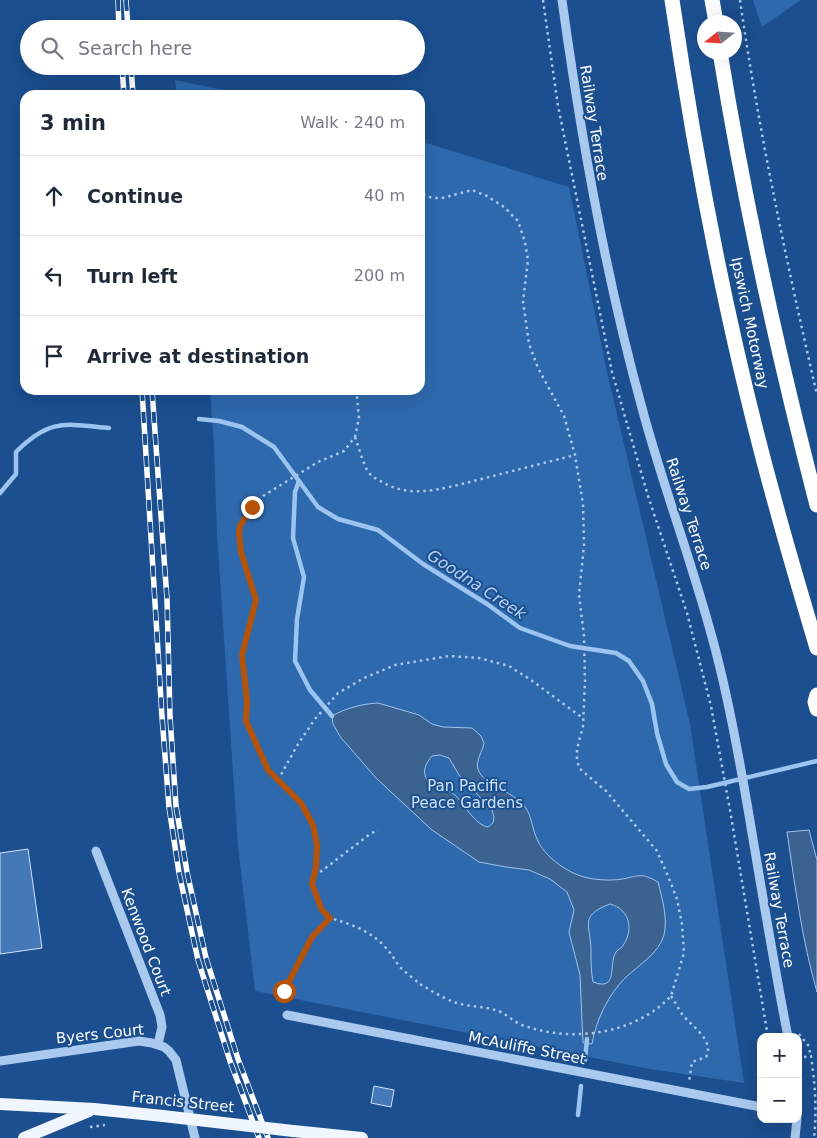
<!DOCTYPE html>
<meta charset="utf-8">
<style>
body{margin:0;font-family:"DejaVu Sans",sans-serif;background:#f6f6f7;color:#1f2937}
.controls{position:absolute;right:15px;bottom:15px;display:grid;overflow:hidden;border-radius:10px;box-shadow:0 5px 20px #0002}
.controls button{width:45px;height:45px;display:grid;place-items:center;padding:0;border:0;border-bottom:1px solid #e0e1e3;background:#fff;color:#1f2937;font:25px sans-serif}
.compass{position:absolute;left:697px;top:15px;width:45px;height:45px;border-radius:50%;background:#fff;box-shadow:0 5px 20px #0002;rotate:253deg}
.stop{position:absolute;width:15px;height:15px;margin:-11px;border:4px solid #b45309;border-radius:50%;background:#fff}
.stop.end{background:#b45309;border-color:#fff;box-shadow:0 1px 5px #0008}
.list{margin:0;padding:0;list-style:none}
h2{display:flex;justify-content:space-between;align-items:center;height:65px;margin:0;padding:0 20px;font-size:21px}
h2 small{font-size:16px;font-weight:400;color:#747a83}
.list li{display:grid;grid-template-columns:32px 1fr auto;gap:15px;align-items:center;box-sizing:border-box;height:80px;padding:0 20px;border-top:1px solid #e0e1e3}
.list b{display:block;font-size:19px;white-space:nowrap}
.list em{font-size:16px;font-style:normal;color:#747a83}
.icon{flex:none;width:28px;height:28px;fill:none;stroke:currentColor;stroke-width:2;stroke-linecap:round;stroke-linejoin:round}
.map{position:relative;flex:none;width:817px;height:1138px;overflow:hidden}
.search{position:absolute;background:#fff;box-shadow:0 5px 20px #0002;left:20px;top:20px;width:405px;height:55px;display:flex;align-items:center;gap:12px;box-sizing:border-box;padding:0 18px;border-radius:28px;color:#747a83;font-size:19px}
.panel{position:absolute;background:#fff;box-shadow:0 5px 20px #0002;left:20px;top:90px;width:405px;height:305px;border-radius:15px}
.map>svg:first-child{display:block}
.green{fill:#2e69ad}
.water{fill:#3c6290;stroke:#9cc4f0;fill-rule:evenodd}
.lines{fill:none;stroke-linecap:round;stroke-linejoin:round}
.stream{stroke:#9cc4f0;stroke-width:4.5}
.building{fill:#4478b7;stroke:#cfe3fa}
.path{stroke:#a9c9ee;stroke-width:2.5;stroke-dasharray:2.5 4;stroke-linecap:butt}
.minor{stroke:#a9c9ee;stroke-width:9}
.major{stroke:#f0f6ff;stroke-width:12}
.highway{stroke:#fff;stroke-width:15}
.rail-casing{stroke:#fff;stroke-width:5.5}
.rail{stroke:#1b4f8f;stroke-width:4;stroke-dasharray:11;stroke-linecap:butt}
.major-bridge{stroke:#f0f6ff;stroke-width:12}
.route{stroke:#b45309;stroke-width:6}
.labels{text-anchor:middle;stroke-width:4;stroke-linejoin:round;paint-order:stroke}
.street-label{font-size:15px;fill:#fff;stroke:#1b4f8f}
.park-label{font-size:15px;fill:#cfe3fa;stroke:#1b4f8f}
.water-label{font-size:16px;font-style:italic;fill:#b5d3f5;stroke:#1b4f8f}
</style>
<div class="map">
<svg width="817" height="1138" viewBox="0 0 817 1138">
<rect width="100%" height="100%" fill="#1b4f8f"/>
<!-- green -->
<g class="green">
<path d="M 753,0 L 801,0 L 762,27 Z"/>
<path d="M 175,80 L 246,95 L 177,95 Z"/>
<path d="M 420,141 L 569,187 L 607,372 L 690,724 L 744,1083 L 650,1069 L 255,991 L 238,846 L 217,534 L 214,446 L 210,390 L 420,390 Z"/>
</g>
<!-- water -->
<g class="water">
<path d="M 378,703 L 419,715 L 432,724 L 443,727 L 472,728 L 481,736 L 484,743 C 483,751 475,761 478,769 C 483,786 514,791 525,807 C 532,816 532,829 537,839 C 544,856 566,872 584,877 C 595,880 611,881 622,879 C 640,876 640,872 658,882 C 662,898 668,918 664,935 C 659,953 639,965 626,977 C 608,995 596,1020 592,1044 L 583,1043 L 580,975 L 569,932 L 574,910 L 567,892 L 550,879 L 529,870 L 506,867 L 479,862 L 432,830 L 376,778 L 351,749 L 341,738 L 333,724 L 332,716 C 346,708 362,704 378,703 ZM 440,755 L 449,758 L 459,775 L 492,810 L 494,817 L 493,823 L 488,827 C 475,825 464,804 455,795 C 447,788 435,791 428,781 C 421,772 426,763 432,756 ZM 610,904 C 629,909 634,928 624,944 C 622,948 618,949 616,952 C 608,964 619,992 593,982 C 591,971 591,962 591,951 C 591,925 578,916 610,904 Z"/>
<path d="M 809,830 L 817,860 L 817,992 C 802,940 795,886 787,832 Z"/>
</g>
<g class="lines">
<!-- stream -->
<g class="stream">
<path d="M 199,419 L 219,421 L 242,427 L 274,447 L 318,507 L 338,519 L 378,530 L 423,564 L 487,604 L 520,628 L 570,646 L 616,653 L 629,661 L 643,681 L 652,704 L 657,733 L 666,764 L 677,782 L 689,789 L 707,787 L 817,761"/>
<path d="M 299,481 L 295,492 L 293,538 L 304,577 L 297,619 L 295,661 L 310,690 L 332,716"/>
<path d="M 0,493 L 16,474 L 16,452 C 50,418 65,424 109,428"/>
<path d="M 585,1060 L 587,1039"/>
<path d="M 578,1115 L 581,1086"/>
</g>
</g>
<!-- building -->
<g class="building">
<path d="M 28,849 L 42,948 L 0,954 L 0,853 Z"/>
<path d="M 374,1086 L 394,1090 L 391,1107 L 371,1103 Z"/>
</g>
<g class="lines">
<!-- path -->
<g class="path">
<path d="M 543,0 L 558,106 L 612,372 L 648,496 L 687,613 L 711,706 L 730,810 L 768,1037"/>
<path d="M 740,0 C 759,133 787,264 817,395"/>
<path d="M 355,437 C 359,448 362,460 367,470 C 370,475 374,478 379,480 C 403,496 428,492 454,486 L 575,455"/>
<path d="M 278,780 L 298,744 L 315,719 L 338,693 L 364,678 L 395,665 L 449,656 L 479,658 L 509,666 L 531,680 L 584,719"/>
<path d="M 314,873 L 319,873 L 370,834 L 378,830"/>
<path d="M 330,918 L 322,909 L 312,884 L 316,867 L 317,845 L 313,825 L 301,803 L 268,770 L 246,721 L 247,701 L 242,655 L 256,600 L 241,552 L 239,533 L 243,520 L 263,496 L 318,462 L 344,451 L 355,437 L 359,418 L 357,397 L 353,390"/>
<path d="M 284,991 L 312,937 L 330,918 C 351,924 371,931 386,948 C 392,954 395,961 400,967 C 405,972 414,979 420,984 C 430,990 443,998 454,1002 C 467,1007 482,1006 495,1010 C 505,1012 512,1021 522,1025 C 571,1043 634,1035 671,996 L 684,953 L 682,924 L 677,899 L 668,876 L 657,851 L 606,791 L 580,769 L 577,761 L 577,749 L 583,726 L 585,681 L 584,636 L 579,595 L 584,545 L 583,504 L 575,455 L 564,416 L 538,368 L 529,344 L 523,301 L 528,260 L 525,242 L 518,221 L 504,207 L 487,196 L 472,190 L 442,198 L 432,198 L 420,193"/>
<path d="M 671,996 C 675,1002 678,1008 682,1014 C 691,1026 715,1040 706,1057 L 692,1062 L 689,1082"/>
<path d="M 799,1034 L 808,1045 L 811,1056"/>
<path d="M 804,1057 L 811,1056 C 815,1083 817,1110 814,1138"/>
<path d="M 90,1127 L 105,1125"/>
</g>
<!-- minor -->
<g class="minor">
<path d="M 562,0 C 581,138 605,274 642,408 C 665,494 698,577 719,664 C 732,716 741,768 750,821 C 762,893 774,965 788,1037"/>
<path d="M 96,851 L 160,1015 L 162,1027 L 158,1044"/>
<path d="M 287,1015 L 761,1107"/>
<path d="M 0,1061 L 139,1041 L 152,1043 L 164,1047 L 169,1051 L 176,1060 L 195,1138"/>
<path d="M 795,1138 L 797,1119"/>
</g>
<!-- major -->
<g class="major">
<path d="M 0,1104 L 94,1109 L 163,1116"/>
<path d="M 293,1131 L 362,1138"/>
<path d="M 24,1138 L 89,1111"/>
</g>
<!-- highway -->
<g class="highway">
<path d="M 672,0 C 697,170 730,341 776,506 C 789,554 803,601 817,648"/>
<path d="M 712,0 L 716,22"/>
<path d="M 720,52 C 745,205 778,355 817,505"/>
<path d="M 817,695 L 815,702 L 817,709"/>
</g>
<!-- rail casing -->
<g class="rail-casing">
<g id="rail">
<path d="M 118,0 L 119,29"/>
<path d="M 126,0 L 128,29"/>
<path d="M 122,66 L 124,95"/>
<path d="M 131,66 L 133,95"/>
<path d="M 142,390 L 162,717 L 169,807 L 179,873 L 198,960 L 230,1061 L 259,1138"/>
<path d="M 152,390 L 167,599 L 170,717 L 176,806 L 187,872 L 206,958 L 238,1059 L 268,1138"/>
</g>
</g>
<!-- rail -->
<use href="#rail" class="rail"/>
<!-- major-bridge -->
<path class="major-bridge" d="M 163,1116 L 293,1131"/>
</g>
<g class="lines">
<!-- route -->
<path class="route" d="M 252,507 L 240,526 L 239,533 L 241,552 L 256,600 L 242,655 L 247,701 L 246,721 L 268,770 L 301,803 L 313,825 L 317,845 L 316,867 L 312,884 L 322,910 L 330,918 L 312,937 L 284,991"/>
</g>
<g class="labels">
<!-- street labels -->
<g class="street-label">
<text transform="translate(594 123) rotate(81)" y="5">Railway Terrace</text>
<text transform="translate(750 323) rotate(78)" y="5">Ipswich Motorway</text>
<text transform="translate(689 514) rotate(72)" y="5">Railway Terrace</text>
<text transform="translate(779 910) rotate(80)" y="5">Railway Terrace</text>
<text transform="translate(146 942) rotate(69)" y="5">Kenwood Court</text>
<text transform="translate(100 1034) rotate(-6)" y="5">Byers Court</text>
<text transform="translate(527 1048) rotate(11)" y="5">McAuliffe Street</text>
<text transform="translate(183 1102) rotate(6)" y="5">Francis Street</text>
</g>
<!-- park labels -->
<g class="park-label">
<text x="467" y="791">Pan Pacific<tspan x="467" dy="17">Peace Gardens</tspan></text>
</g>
<!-- water labels -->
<g class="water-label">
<text transform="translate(477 584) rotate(33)" y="6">Goodna Creek</text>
</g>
</g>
</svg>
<div class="controls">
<button>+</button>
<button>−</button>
</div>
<svg class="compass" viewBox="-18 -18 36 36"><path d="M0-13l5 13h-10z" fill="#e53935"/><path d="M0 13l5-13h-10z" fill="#747a83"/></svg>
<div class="stop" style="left:284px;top:991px"></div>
<div class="stop end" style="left:252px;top:507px"></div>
<div class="search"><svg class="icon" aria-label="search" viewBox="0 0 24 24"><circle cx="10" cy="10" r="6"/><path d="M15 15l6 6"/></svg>Search here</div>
<section class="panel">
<h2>3 min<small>Walk · 240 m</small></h2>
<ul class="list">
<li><svg class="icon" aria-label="ahead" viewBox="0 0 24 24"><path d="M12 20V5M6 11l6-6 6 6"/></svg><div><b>Continue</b></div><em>40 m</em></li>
<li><svg class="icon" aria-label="left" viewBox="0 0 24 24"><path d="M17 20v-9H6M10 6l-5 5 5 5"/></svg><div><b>Turn left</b></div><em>200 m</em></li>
<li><svg class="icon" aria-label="arrive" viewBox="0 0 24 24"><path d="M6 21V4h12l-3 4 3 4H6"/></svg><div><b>Arrive at destination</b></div></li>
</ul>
</section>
</div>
